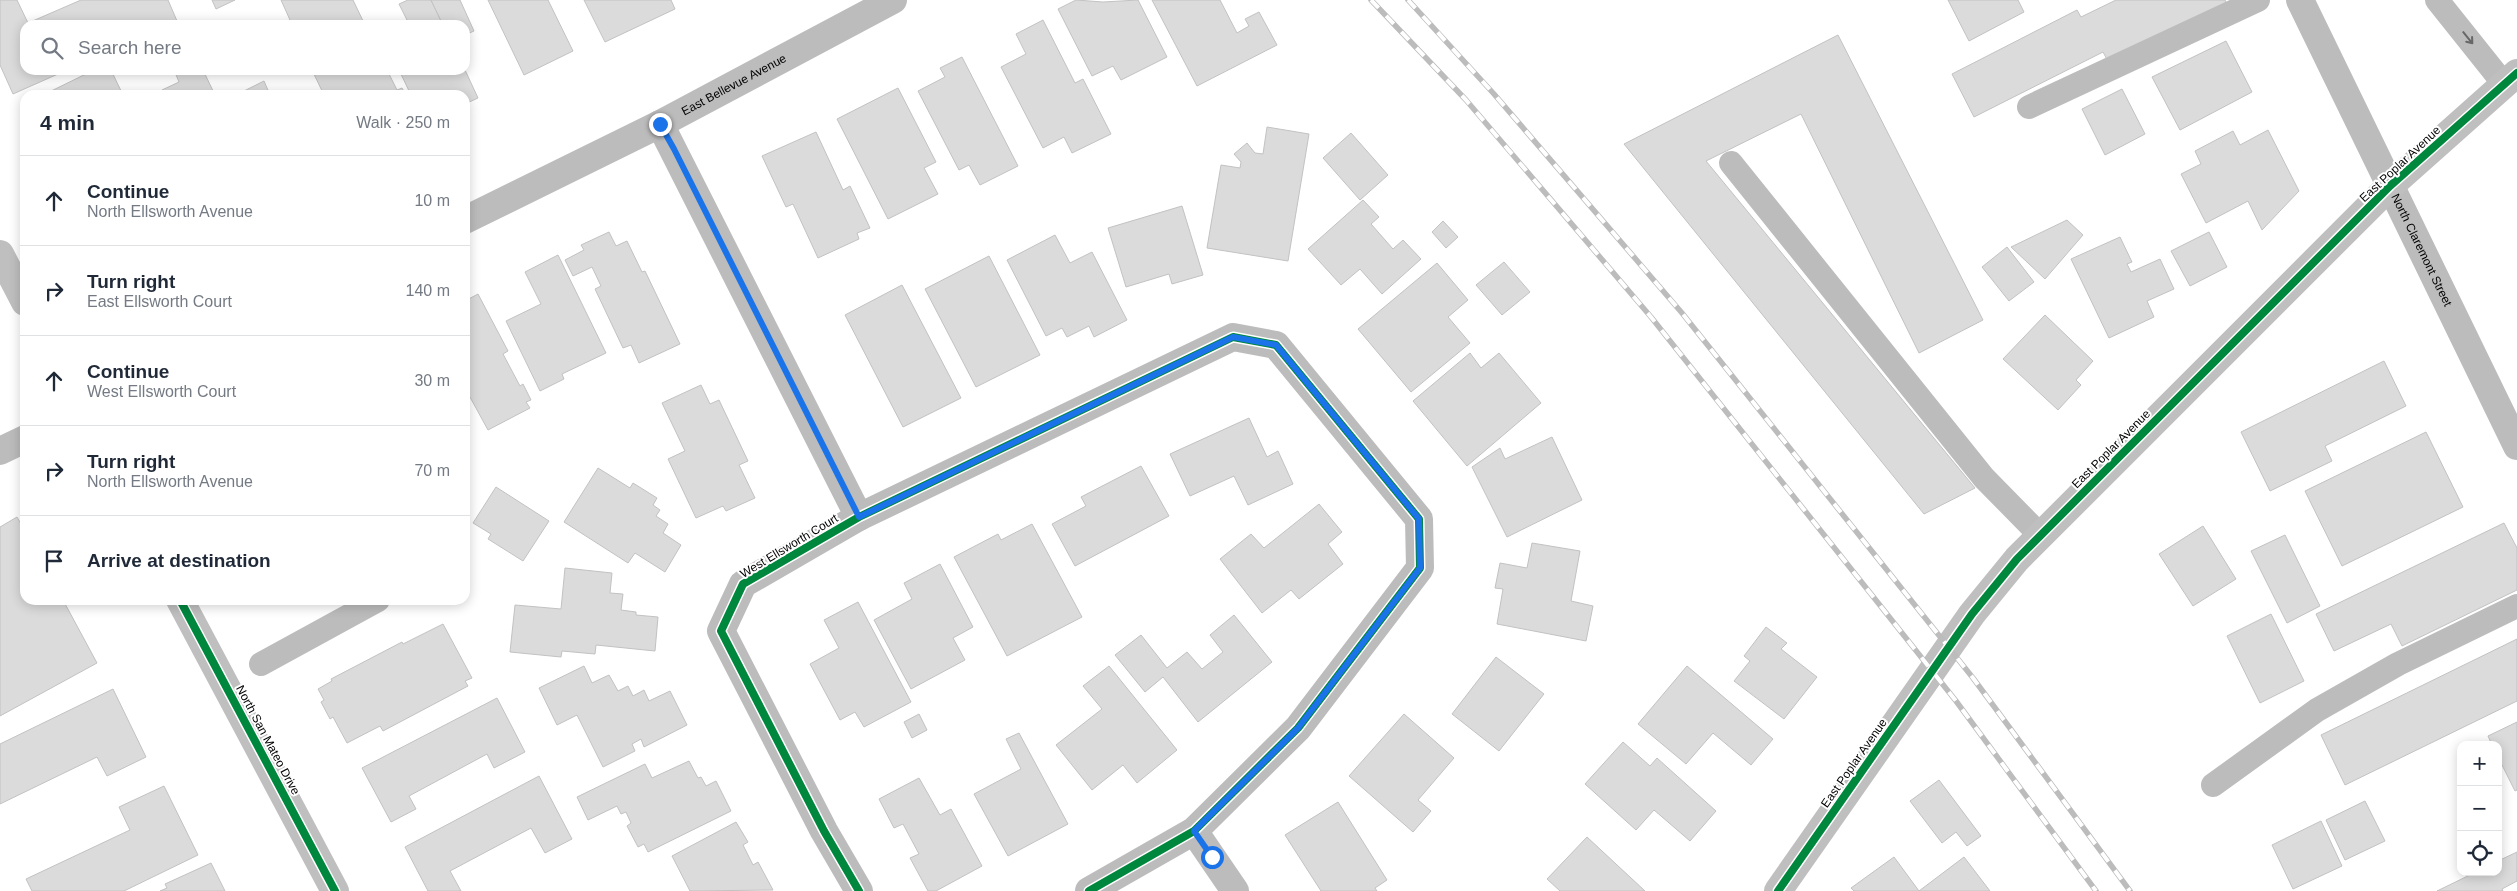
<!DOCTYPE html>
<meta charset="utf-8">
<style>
body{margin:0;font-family:Helvetica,sans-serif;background:#f6f6f7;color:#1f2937}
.controls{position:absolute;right:15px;bottom:15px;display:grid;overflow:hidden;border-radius:10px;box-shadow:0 2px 12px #0003}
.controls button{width:45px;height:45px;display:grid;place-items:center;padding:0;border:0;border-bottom:1px solid #e0e1e3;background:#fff;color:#1f2937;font:25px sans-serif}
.stop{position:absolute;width:15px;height:15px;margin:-11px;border:4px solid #1a73e8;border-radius:50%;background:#fff}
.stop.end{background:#1a73e8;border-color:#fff;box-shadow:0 1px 5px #0008}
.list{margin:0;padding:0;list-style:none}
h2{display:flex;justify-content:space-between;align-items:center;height:65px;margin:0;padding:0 20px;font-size:21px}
h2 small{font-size:16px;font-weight:400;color:#747a83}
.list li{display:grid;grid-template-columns:32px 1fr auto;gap:15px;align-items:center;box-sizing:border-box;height:90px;padding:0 20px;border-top:1px solid #e0e1e3}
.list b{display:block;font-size:19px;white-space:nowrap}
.list p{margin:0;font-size:16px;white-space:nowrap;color:#747a83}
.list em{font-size:16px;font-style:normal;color:#747a83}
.icon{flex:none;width:28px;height:28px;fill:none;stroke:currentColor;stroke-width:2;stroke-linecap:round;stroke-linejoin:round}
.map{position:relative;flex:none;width:2517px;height:891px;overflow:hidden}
.search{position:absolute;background:#fff;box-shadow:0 2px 12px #0003;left:20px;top:20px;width:450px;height:55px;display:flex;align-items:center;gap:12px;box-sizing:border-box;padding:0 18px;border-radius:15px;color:#747a83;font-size:19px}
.panel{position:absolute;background:#fff;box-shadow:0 2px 12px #0003;left:20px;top:90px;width:450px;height:515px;border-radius:15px}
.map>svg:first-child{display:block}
.building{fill:#dbdbdb;stroke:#c2c2c2}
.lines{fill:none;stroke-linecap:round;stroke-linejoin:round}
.lane{stroke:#bcbcbc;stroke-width:24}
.street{stroke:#bcbcbc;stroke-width:28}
.secondary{stroke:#bfbfbf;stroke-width:28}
.rail-casing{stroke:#bcbcbc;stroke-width:5.5}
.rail{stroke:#fff;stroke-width:4;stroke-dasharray:11;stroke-linecap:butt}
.cycleway-casing{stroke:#fff;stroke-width:11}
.cycleway{stroke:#00873e;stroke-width:8}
.oneway{stroke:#676767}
.route{stroke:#1a73e8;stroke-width:6}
.labels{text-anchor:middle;stroke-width:4;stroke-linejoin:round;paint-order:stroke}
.street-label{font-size:12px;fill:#000;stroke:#fff}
</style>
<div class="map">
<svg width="2517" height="891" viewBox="0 0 2517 891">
<rect width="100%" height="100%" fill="#fff"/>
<!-- building -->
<g class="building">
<path d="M 0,0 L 17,0 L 28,23 L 81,0 L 168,0 L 177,21 L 169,25 L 25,25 L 25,70 L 67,70 L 13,94 L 0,65 Z"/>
<path d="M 212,0 L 235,0 L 216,9 Z"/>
<path d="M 281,0 L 353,0 L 365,25 L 281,25 L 290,20 Z"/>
<path d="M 408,0 L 431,0 L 443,25 L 397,25 L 407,20 L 399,4 Z"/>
<path d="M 431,0 L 460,0 L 474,31 L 465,35 L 465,25 L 443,25 Z"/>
<path d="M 488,0 L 548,0 L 573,51 L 524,75 Z"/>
<path d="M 584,0 L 671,0 L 675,9 L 605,42 Z"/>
<path d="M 1076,0 L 1103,2 L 1138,0 L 1167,57 L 1121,80 L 1113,66 L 1092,76 L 1058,9 Z"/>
<path d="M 1152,0 L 1220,0 L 1237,33 L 1249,26 L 1245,19 L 1259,12 L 1277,45 L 1197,86 Z"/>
<path d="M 1948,0 L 2018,0 L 2024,12 L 1969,41 Z"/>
<path d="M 2116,0 L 2225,0 L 2227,4 L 2109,63 L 2103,52 L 1974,117 L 1952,74 L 2077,10 L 2081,17 Z"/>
<path d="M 1043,20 L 1075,83 L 1083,79 L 1111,134 L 1072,153 L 1064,137 L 1043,148 L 1001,67 L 1026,54 L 1016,34 Z"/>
<path d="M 1838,35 L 1983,320 L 1919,353 L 1801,114 L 1706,161 L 1975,488 L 1924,514 L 1624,144 Z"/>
<path d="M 2226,41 L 2252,92 L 2180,130 L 2152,77 Z"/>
<path d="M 962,57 L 1018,166 L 980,185 L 969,165 L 959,170 L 918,91 L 945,77 L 940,68 Z"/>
<path d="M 94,70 L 111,70 L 123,95 L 43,95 Z"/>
<path d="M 174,70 L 203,70 L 215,95 L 165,95 L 162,90 L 179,82 Z"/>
<path d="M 312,70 L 387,70 L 397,90 L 402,88 L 406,95 L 324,95 Z"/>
<path d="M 399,70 L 465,70 L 478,98 L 465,104 L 465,95 L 411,95 Z"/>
<path d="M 264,81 L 270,95 L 236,95 Z"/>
<path d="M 898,88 L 936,162 L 924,168 L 938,194 L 888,219 L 837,119 Z"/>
<path d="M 2122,89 L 2145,134 L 2105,155 L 2082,109 Z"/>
<path d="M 1267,127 L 1309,134 L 1288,261 L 1207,248 L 1221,165 L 1240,168 L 1241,162 L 1234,154 L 1247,143 L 1255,153 L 1263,154 Z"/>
<path d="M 2268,130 L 2299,191 L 2262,230 L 2248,201 L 2206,223 L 2181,174 L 2201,164 L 2195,151 L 2233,131 L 2240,145 Z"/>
<path d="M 816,132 L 843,190 L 850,186 L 870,228 L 857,233 L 859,239 L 818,258 L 793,204 L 786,207 L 762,156 Z"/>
<path d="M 1351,133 L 1388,175 L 1360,200 L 1323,158 Z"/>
<path d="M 1363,200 L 1379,217 L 1371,224 L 1393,249 L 1403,240 L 1421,259 L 1382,294 L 1360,269 L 1341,285 L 1308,249 Z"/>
<path d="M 1182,206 L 1203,275 L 1172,284 L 1169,274 L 1126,287 L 1108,228 Z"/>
<path d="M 2067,220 L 2083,235 L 2045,279 L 2011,247 Z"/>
<path d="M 1443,221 L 1458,237 L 1446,248 L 1432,232 Z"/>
<path d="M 609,232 L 616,246 L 627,241 L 642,272 L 645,271 L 680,344 L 639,363 L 631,345 L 623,348 L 595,289 L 601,286 L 592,267 L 573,276 L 565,260 L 584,250 L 581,245 Z"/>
<path d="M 2209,232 L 2227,267 L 2190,286 L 2171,251 Z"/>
<path d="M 1055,235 L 1070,263 L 1092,252 L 1127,320 L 1094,337 L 1089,326 L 1067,337 L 1062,328 L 1046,336 L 1007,260 Z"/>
<path d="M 2120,237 L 2132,262 L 2127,264 L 2131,272 L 2160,259 L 2174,289 L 2147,301 L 2154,317 L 2109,338 L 2071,259 Z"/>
<path d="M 2007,247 L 2034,282 L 2009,301 L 1982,267 Z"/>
<path d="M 558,255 L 606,353 L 562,374 L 564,379 L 540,391 L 506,321 L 541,304 L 525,272 Z"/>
<path d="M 989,256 L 1040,355 L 976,387 L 925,289 Z"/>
<path d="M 1504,262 L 1530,292 L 1502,315 L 1476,285 Z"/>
<path d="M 1437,263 L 1468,300 L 1448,317 L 1470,343 L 1411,392 L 1358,329 Z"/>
<path d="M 902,285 L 961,398 L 903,427 L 845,315 Z"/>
<path d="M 478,294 L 508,351 L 503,354 L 520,386 L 523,384 L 531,400 L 526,402 L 530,408 L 488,430 L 465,388 L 465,301 Z"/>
<path d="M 2045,315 L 2093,361 L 2076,380 L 2081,385 L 2058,410 L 2003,359 Z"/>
<path d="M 1470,353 L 1481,368 L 1499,353 L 1541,403 L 1467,466 L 1413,401 Z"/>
<path d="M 2384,361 L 2406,406 L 2325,446 L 2332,461 L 2270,491 L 2241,432 Z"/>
<path d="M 701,385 L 710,404 L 719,400 L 748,461 L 739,465 L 755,498 L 726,511 L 723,506 L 696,518 L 668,459 L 685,451 L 662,403 Z"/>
<path d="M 1249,418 L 1267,457 L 1278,451 L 1293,484 L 1248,505 L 1234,476 L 1190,496 L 1170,454 Z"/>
<path d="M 2426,432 L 2463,507 L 2342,566 L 2305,491 Z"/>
<path d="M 1552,437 L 1582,500 L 1507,537 L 1472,467 L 1500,448 L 1505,459 Z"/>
<path d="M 1141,466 L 1169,516 L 1075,566 L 1052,524 L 1086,506 L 1081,497 Z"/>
<path d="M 598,468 L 630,488 L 633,483 L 657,498 L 653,505 L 660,510 L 656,516 L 668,524 L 663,533 L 681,545 L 665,572 L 635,553 L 628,563 L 564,522 Z"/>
<path d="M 496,487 L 549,521 L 523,561 L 488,539 L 491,534 L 473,523 Z"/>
<path d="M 1319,504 L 1342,532 L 1328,544 L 1343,564 L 1299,599 L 1291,590 L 1262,613 L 1220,559 L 1251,534 L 1264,548 Z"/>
<path d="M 17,517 L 25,531 L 25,600 L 63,600 L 97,663 L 0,716 L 0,527 Z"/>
<path d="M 2504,523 L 2517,548 L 2517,590 L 2402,646 L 2391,624 L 2334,651 L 2316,614 Z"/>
<path d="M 1032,524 L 1082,617 L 1007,656 L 954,557 L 998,534 L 1001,540 Z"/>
<path d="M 2203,526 L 2236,579 L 2193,606 L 2159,554 Z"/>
<path d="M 2285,535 L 2320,606 L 2287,623 L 2251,551 Z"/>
<path d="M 1532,543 L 1580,551 L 1571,601 L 1593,606 L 1586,641 L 1497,624 L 1503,589 L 1495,588 L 1500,563 L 1527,568 Z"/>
<path d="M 940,564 L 973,627 L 953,638 L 965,660 L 911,689 L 874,620 L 912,599 L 904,583 Z"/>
<path d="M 565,568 L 612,573 L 610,593 L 623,594 L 621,610 L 636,612 L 636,615 L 658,617 L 655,651 L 596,645 L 595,654 L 562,651 L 561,657 L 510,652 L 515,605 L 561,609 Z"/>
<path d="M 858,602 L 911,702 L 864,727 L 855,712 L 840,720 L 810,664 L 839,648 L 824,620 Z"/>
<path d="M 2271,614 L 2304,681 L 2260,703 L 2227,636 Z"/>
<path d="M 1234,615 L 1272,662 L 1198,722 L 1163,677 L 1145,692 L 1115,655 L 1141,635 L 1167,668 L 1187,652 L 1202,669 L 1223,652 L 1210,635 Z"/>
<path d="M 443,624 L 472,678 L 465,681 L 468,686 L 383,731 L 380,726 L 347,743 L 333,717 L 330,719 L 321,702 L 324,700 L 318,689 L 332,681 L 331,679 L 402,642 L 403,644 Z"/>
<path d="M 1766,627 L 1787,643 L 1781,649 L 1817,677 L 1784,719 L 1734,681 L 1750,661 L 1744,656 Z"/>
<path d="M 2517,639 L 2517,701 L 2345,785 L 2321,735 Z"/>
<path d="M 1496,657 L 1544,694 L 1499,751 L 1452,714 Z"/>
<path d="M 584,666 L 592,683 L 609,675 L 618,691 L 628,686 L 633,696 L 644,690 L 649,701 L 670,691 L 687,725 L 644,747 L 641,739 L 632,744 L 635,751 L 603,767 L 577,715 L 557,725 L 539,688 Z"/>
<path d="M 1109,666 L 1177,750 L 1137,783 L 1123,765 L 1092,790 L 1056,745 L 1102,709 L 1083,686 Z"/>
<path d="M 1687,666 L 1773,739 L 1751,765 L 1713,733 L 1686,764 L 1638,724 Z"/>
<path d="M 113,689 L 146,757 L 107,776 L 97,757 L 0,804 L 0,744 Z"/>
<path d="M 497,698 L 525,752 L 494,768 L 487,754 L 409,796 L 416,809 L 391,822 L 362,768 Z"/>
<path d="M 919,714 L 927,730 L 912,738 L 904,722 Z"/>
<path d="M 1404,714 L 1454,758 L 1418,800 L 1431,811 L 1413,832 L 1349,776 Z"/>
<path d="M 2517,722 L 2517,790 L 2515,791 L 2498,757 L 2498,745 L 2492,745 L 2488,736 Z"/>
<path d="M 1019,733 L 1068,824 L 1008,856 L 974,794 L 1021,769 L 1006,739 Z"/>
<path d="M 1623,742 L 1650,766 L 1657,758 L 1716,811 L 1690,841 L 1654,810 L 1636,830 L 1585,784 Z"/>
<path d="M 689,761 L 698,778 L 701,777 L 706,786 L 716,781 L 731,811 L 648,852 L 644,844 L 638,847 L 627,826 L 631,823 L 626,812 L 621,814 L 617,806 L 588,820 L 577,797 L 645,764 L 652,778 Z"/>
<path d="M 539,776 L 572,839 L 545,853 L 531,828 L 450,871 L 461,891 L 428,891 L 405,847 Z"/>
<path d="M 919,778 L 940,815 L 951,809 L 982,866 L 936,891 L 928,891 L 910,858 L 919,854 L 903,824 L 894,828 L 879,799 Z"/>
<path d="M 1939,780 L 1981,836 L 1967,846 L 1956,832 L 1942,843 L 1910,801 Z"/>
<path d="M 164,786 L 198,855 L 124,891 L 32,891 L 26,879 L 130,830 L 119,807 Z"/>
<path d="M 2365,801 L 2385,841 L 2345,860 L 2326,820 Z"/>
<path d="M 1338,802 L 1387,880 L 1375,888 L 1377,891 L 1321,891 L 1285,835 Z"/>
<path d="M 2321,821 L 2342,866 L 2293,889 L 2272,845 Z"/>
<path d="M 736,822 L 748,842 L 743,845 L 753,865 L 758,862 L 773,890 L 690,891 L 672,856 Z"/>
<path d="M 1587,837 L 1645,891 L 1560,891 L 1547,879 Z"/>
<path d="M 2517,852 L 2517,881 L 2502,889 L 2503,891 L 2437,891 L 2476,872 L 2498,872 L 2498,861 Z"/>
<path d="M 1894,857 L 1919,891 L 1964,857 L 1990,891 L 1854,891 L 1851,888 Z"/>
<path d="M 211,863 L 225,891 L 160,891 L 167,888 L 165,884 Z"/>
</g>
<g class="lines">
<!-- lane -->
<g class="lane">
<path d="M 2437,0 L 2504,84"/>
<path d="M 2029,107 L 2258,0"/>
<path d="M 1731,163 L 1984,478 L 2041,536"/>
<path d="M 261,664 L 378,600"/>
<path d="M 2213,785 L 2317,710 L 2398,664 L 2517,606"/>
</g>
<!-- street -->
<g class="street">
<path id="s1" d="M 2300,0 L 2517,446"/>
<path d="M 660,124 L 859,517"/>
<path id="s2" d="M 465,220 L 660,124 L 893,0"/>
<path d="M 0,451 L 25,439"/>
<path d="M 1194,831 L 1235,891"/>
<path d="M 859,891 L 824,831 L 721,631 L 743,584 L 859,517 L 1233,337 L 1276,345 L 1419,519 L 1420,568 L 1298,728 L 1194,831 L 1089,891"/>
</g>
<!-- secondary -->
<g class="secondary">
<path d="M 0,254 L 25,302"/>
<path d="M 180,600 L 335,891"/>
<path d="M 1778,891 L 1972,614 L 2017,559 L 2390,186 L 2517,73"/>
</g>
<!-- rail casing -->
<g class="rail-casing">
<g id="rail">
<path d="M 1371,0 L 1466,100 L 1651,317 L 1956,701 L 2096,891"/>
<path d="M 1408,0 L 1494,94 L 1682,313 L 1973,678 L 2130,891"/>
</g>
</g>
<!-- rail -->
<use href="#rail" class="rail"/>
<!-- cycleway casing -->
<g class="cycleway-casing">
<g id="cycleway">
<path d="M 180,600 L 335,891"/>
<path d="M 859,891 L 824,831 L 721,631 L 743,584 L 859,517 L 1233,337 L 1276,345 L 1419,519 L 1420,568 L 1298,728 L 1194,831 L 1089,891"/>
<path d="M 1778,891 L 1972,614 L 2017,559 L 2390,186 L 2517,73"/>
</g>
</g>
<!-- cycleway -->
<use href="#cycleway" class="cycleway"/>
</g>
<!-- one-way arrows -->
<defs><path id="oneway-shaft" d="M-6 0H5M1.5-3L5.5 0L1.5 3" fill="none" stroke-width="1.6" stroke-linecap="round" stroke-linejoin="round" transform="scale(1.25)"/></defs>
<use class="oneway" href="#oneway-shaft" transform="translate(2468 38) rotate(51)"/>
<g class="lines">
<!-- route -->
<path class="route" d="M 660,124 L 674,149 L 859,517 L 1233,337 L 1276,345 L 1419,519 L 1420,568 L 1298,728 L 1194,831 L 1212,857"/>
</g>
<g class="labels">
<!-- street labels -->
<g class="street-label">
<text dy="4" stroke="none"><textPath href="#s2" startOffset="301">East Bellevue Avenue</textPath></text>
<text transform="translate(2400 164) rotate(-43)" y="4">East Poplar Avenue</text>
<text dy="4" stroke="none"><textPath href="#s1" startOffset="278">North Claremont Street</textPath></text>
<text transform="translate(2111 449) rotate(-45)" y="4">East Poplar Avenue</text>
<text transform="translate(789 546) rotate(-31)" y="4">West Ellsworth Court</text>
<text transform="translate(268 740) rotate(62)" y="4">North San Mateo Drive</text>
<text transform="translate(1854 763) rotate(-55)" y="4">East Poplar Avenue</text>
</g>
</g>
</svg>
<div class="controls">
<button>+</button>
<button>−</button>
<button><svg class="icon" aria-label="locate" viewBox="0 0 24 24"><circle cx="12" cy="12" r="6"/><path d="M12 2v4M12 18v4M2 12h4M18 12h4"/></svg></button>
</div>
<div class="stop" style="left:1212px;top:857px"></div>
<div class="stop end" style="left:660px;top:124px"></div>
<div class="search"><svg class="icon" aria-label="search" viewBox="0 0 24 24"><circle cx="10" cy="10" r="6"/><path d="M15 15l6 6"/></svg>Search here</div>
<section class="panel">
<h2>4 min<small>Walk · 250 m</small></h2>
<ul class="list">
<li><svg class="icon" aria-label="ahead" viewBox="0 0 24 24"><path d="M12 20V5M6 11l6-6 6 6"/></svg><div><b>Continue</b><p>North Ellsworth Avenue</p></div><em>10 m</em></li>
<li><svg class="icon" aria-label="right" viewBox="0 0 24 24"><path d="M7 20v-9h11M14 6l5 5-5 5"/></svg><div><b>Turn right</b><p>East Ellsworth Court</p></div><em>140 m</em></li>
<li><svg class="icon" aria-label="ahead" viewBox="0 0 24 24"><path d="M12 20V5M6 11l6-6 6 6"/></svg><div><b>Continue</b><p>West Ellsworth Court</p></div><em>30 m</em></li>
<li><svg class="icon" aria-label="right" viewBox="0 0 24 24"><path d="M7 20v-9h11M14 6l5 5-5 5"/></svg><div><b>Turn right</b><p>North Ellsworth Avenue</p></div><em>70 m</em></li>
<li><svg class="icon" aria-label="arrive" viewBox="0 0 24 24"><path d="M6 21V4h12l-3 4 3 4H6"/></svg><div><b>Arrive at destination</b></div></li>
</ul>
</section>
</div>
